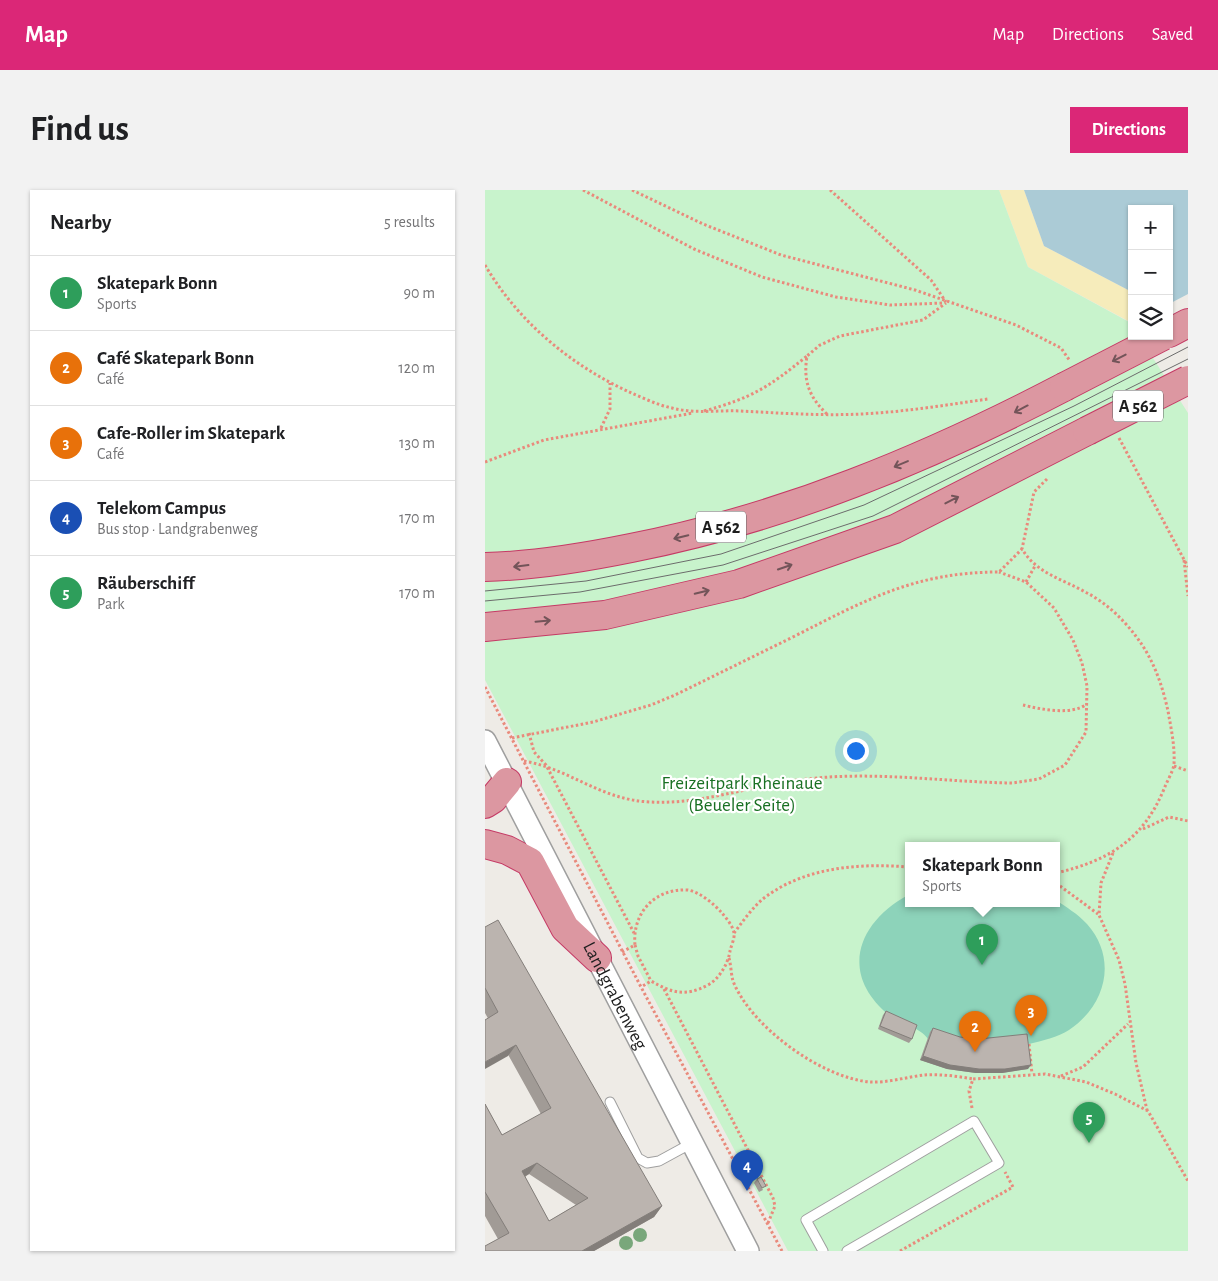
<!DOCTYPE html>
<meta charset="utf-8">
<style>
body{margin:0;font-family:"Alegreya Sans",sans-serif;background:#f2f2f2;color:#202124}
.controls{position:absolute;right:15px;top:15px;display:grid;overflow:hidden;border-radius:0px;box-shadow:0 1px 4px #0004}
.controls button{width:45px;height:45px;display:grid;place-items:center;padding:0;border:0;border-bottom:1px solid #e0e0e0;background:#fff;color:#202124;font:25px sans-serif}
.you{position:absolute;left:370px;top:560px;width:18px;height:18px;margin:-12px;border:4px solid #fff;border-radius:50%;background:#1a73e8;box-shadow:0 0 0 8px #1a73e833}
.badge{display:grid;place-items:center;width:32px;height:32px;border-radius:50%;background:#db2777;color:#fff;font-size:16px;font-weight:700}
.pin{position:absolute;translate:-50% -41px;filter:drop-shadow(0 1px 2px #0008)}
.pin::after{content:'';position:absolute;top:26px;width:18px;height:15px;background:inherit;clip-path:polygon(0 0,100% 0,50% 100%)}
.popup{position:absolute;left:420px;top:652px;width:155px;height:65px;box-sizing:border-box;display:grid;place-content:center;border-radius:0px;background:#fff;filter:drop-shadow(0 1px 4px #0005);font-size:16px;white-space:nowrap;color:#757577}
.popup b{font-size:19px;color:#202124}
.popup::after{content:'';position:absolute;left:50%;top:100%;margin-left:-10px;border:10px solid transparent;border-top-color:#fff}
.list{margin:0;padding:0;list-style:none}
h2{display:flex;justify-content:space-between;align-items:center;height:65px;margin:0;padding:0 20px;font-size:21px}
h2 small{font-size:16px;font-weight:400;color:#757577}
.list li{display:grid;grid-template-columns:32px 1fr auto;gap:15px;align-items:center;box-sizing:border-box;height:75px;padding:0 20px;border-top:1px solid #e0e0e0}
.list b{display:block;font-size:19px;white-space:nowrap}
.list p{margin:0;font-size:16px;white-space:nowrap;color:#757577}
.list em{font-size:16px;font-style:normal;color:#757577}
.icon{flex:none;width:28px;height:28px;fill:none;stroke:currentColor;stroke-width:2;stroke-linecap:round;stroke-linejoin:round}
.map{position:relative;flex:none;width:703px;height:1061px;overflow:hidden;border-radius:0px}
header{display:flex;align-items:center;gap:30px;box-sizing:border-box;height:70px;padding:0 25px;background:#db2777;color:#fff}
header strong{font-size:24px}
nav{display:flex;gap:28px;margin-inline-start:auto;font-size:18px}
.intro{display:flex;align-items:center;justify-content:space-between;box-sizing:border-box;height:120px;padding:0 30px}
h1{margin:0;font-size:35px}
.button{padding:12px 22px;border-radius:0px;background:#db2777;color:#fff;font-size:18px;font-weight:700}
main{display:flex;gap:30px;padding:0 30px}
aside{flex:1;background:#fff;border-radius:0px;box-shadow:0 1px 4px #0004}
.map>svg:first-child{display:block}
.sand{fill:#f6ecbb}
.park{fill:#c8f3cc;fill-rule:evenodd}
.pitch{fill:#8dd3ba}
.water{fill:#abcbd6}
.pier{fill:#eeebe6}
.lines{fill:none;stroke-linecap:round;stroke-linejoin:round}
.service-casing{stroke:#9f9f9f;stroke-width:11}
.tertiary-casing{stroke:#9f9f9f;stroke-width:24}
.motorway-casing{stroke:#c53a65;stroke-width:30}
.path{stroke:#e98a7c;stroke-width:3;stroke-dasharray:2.5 2.5;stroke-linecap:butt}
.service{stroke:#fff;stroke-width:9}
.tertiary{stroke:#fff;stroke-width:21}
.motorway{stroke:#dc97a1;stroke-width:28}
.tram{stroke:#6c6c6c;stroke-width:1}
.motorway-bridge-casing{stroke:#c53a65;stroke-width:30;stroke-linecap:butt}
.motorway-bridge{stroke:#dc97a1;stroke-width:28}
.tree{fill:#79a77b}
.wall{fill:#a19b96;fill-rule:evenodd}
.shaded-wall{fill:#837e7a}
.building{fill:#bbb4af;stroke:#837e7a;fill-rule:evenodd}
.oneway{stroke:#735459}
.labels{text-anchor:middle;stroke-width:4.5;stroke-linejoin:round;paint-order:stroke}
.shield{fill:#fff;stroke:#626262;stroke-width:1}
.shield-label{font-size:18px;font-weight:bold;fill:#1e1e1e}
.park-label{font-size:19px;fill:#197023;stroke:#fff}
.street-label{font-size:19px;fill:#1e1e1e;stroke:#fff}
</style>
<header>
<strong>Map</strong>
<nav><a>Map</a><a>Directions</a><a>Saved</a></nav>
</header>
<div class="intro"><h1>Find us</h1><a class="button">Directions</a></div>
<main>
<aside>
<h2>Nearby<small>5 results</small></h2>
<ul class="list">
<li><span class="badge" style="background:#2e9e5b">1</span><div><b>Skatepark Bonn</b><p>Sports</p></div><em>90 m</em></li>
<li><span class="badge" style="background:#e8710a">2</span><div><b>Café Skatepark Bonn</b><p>Café</p></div><em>120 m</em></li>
<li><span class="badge" style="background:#e8710a">3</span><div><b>Cafe-Roller im Skatepark</b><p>Café</p></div><em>130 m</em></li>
<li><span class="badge" style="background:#1a4fb4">4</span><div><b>Telekom Campus</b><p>Bus stop · Landgrabenweg</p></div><em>170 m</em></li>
<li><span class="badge" style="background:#2e9e5b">5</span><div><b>Räuberschiff</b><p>Park</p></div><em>170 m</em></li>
</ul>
</aside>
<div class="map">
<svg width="703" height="1061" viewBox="0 0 703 1061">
<rect width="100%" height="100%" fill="#eeebe6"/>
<!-- sand -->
<path class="sand" d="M 514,0 L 539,0 L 559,56 L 647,102 L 647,133 L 543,77 Z"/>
<!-- park -->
<path class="park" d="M 0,0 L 514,0 L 543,77 L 646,133 L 647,146 L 654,146 L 703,223 L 703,1061 L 303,1061 L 0,490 ZM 423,656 L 571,656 L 571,714 L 423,714 Z"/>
<!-- pitch -->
<path class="pitch" d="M 423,705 L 423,714 L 571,714 L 571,710 C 581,717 593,724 602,734 C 633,769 621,815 584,840 C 573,847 557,851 544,854 L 539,848 L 492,853 L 446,842 L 443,849 C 434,836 416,835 404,825 C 354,784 372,733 423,705 Z"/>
<!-- water -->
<path class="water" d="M 539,0 L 703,0 L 703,171 L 684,143 L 684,19 L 647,19 L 647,102 L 559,56 Z"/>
<!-- pier -->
<path class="pier" d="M 703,104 L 703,173 L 683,146 L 684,114 Z"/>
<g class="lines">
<!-- service casing -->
<g class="service-casing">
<g id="service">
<path d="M 125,912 L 153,968 L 162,973 L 174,971 L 207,953"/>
<path d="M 338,1061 L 321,1030 L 489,931 L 514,973 L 362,1061"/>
</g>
</g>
<!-- tertiary casing -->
<g class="tertiary-casing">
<g id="tertiary">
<path id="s1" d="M 0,551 L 263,1061"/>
</g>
</g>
<!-- motorway casing -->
<g class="motorway-casing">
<g id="motorway">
<path d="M 684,143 L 703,133"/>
<path d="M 0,377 C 49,376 97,368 146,358 C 299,328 441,269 579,197"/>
<path d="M 0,437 L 120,425 L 254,394 L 410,339 L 602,241"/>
<path d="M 0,614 L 8,609 L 22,592"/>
<path d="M 0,654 L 22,660 L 45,672 L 80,738 L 112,768"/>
</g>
</g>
<!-- path -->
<g class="path">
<path d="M 98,0 L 209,59 L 277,87 L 351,107 L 405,115 L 459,113"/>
<path d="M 147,0 L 218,34 L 296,65 L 430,100 L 531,135 L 576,158 L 585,171"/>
<path d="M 345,0 L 446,90 L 461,112"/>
<path d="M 0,75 C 33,131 83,173 142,201 C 156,207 172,215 187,218 C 210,224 232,220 255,221 C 295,223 336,226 376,224 C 419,222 461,215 503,209"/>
<path d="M 219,221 C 267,208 284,197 322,166"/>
<path d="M 342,224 C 324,207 318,191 322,166 L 335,155 L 355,146 L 438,130 L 461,113"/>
<path d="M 116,238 L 125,219 L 125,193"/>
<path d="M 634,248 L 703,377"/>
<path d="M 0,272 L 59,250 L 208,223"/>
<path d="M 562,289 L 549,302 L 537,359 C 552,384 578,389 602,403 C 620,412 638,429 650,445 C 668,468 677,494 683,521 C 686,538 690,556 689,574 C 688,582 682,591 679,599 C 658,650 623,671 571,683"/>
<path d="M 699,370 L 703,406"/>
<path d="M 541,392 L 550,376"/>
<path d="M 0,497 L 156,797 L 297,1061"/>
<path d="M 538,515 C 555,519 586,526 602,514"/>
<path d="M 44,543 L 49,562 L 61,575 L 149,743"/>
<path d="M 27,548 L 108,532 L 166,515 L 190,505 C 229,486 267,467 306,448 C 379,411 429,382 514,382 L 537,359"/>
<path d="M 39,571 C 85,579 116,610 165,612 C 218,615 270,594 322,589 C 391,581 459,592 527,593 L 554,589 L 580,575 L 601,542 L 602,496 L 597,473 L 588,450 L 569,418 L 541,392 L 514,382"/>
<path d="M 689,576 L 703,581"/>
<path d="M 658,639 L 684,627 L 703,631"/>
<path d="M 628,663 L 616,693 L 614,725 L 634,770 L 640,794 L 651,873 L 662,920"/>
<path d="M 571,693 L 613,724"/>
<path d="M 249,743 C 258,731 267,718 279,708 C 320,677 374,673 423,677"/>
<path d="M 150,755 L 153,766 L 166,791"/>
<path d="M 137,762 L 150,755 C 147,724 169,698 203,700 C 215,702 229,714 237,723 C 241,728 248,736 249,743 C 250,748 246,756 245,761 C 243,774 234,789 223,795 C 200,807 187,803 166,791 L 156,797"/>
<path d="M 244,768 C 246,775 246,784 248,791 C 266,837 337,888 385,892 C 402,893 422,887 439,885 C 455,884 472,886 488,889"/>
<path d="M 179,799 L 288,1008 L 290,1016 L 283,1033"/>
<path d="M 544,854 L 547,884"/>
<path d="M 576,886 L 598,877 L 643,834"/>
<path d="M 487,918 L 484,901 L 488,889 L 560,884 L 601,892 L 630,904 L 663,921 L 703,991"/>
<path d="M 415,1061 L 528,997 L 520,982"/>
</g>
<!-- service -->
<use href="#service" class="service"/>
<!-- tertiary -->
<use href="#tertiary" class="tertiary"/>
<!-- motorway -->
<use href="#motorway" class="motorway"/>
<!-- tram -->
<g class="tram">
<path d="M 0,401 L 101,391 L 236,364 L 379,315 L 589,216 L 703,157"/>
<path d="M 0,411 L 95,402 L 238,375 L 388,326 L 703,169"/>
</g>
<!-- motorway-bridge casing -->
<g class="motorway-bridge-casing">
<g id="motorway-bridge">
<path d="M 579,197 L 678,146"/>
<path d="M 602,241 L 703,190"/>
</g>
</g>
<!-- motorway-bridge -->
<use href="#motorway-bridge" class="motorway-bridge"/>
</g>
<!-- trees -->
<g class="tree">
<circle cx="155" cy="1045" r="7"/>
<circle cx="141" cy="1053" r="7"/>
</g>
<!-- wall -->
<g class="wall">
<path d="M 0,737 L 177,1016 L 169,1027 L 109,1061 L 0,1061 L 13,1049 L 0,1026 L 0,914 L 17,945 L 56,924 L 0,823 ZM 44,984 L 91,1015 L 64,1031 L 40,987 Z"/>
<path d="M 401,821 L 427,849 L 424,853 L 393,839 L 398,825 Z"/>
<path d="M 448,838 L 543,879 L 517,883 L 491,883 L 462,879 L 435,870 L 445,842 Z"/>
<path d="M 272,989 L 278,1000 L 274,1002 L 269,993 Z"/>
</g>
<!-- shaded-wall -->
<g class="shaded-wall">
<path d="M 31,855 L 23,866 L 0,879 L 0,872 Z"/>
<path d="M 438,866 L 546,875 L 543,879 L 517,883 L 491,883 L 462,879 L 435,870 Z"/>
<path d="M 52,973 L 44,984 L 29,992 L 37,981 Z"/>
<path d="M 177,1016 L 169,1027 L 109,1061 L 97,1061 Z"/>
</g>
<!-- building -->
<g class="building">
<path d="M 13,730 L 177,1016 L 97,1061 L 0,1061 L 0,1056 L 24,1043 L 0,1002 L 0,914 L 17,945 L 66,918 L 31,855 L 0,872 L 0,830 L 13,822 L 0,798 L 0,737 ZM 52,973 L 103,1008 L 64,1031 L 37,981 Z"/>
<path d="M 401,821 L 432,835 L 427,849 L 395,836 Z"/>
<path d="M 448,838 L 475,847 L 494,849 L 542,844 L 546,875 L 520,879 L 494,879 L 465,875 L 438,866 Z"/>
<path d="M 276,987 L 281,996 L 277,998 L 272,989 Z"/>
</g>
<!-- one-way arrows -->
<defs><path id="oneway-shaft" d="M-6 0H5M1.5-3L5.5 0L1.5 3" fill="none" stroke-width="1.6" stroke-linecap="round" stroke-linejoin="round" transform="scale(1.25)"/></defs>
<g class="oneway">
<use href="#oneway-shaft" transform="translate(634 168) rotate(153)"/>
<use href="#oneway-shaft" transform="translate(536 219) rotate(152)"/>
<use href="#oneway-shaft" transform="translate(416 274) rotate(157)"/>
<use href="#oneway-shaft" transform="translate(467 310) rotate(-27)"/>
<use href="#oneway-shaft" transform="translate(196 347) rotate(167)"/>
<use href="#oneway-shaft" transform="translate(36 376) rotate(173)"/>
<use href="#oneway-shaft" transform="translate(300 377) rotate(-19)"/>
<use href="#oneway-shaft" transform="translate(217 402) rotate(-13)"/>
<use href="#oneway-shaft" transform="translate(58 431) rotate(-5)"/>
</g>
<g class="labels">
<!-- shield labels -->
<g class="shield">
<rect x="628" y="200.5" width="50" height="31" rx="4"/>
<rect x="211" y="321.5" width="50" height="31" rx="4"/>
</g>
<g class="shield-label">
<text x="653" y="222">A 562</text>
<text x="236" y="343">A 562</text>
</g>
<!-- park labels -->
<g class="park-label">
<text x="257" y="599">Freizeitpark Rheinaue<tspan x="257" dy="22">(Beueler Seite)</tspan></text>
</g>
<!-- street labels -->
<g class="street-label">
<text dy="7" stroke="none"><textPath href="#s1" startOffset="286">Landgrabenweg</textPath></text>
</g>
</g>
</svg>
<div class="controls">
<button>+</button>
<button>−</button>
<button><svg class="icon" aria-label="layers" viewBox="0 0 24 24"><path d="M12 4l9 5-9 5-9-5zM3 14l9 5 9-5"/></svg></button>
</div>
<div class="you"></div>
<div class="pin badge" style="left:497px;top:775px;background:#2e9e5b">1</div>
<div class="popup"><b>Skatepark Bonn</b>Sports</div>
<div class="pin badge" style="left:490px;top:862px;background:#e8710a">2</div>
<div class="pin badge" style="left:546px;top:846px;background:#e8710a">3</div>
<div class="pin badge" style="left:262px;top:1001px;background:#1a4fb4">4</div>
<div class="pin badge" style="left:604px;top:953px;background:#2e9e5b">5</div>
</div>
</main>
